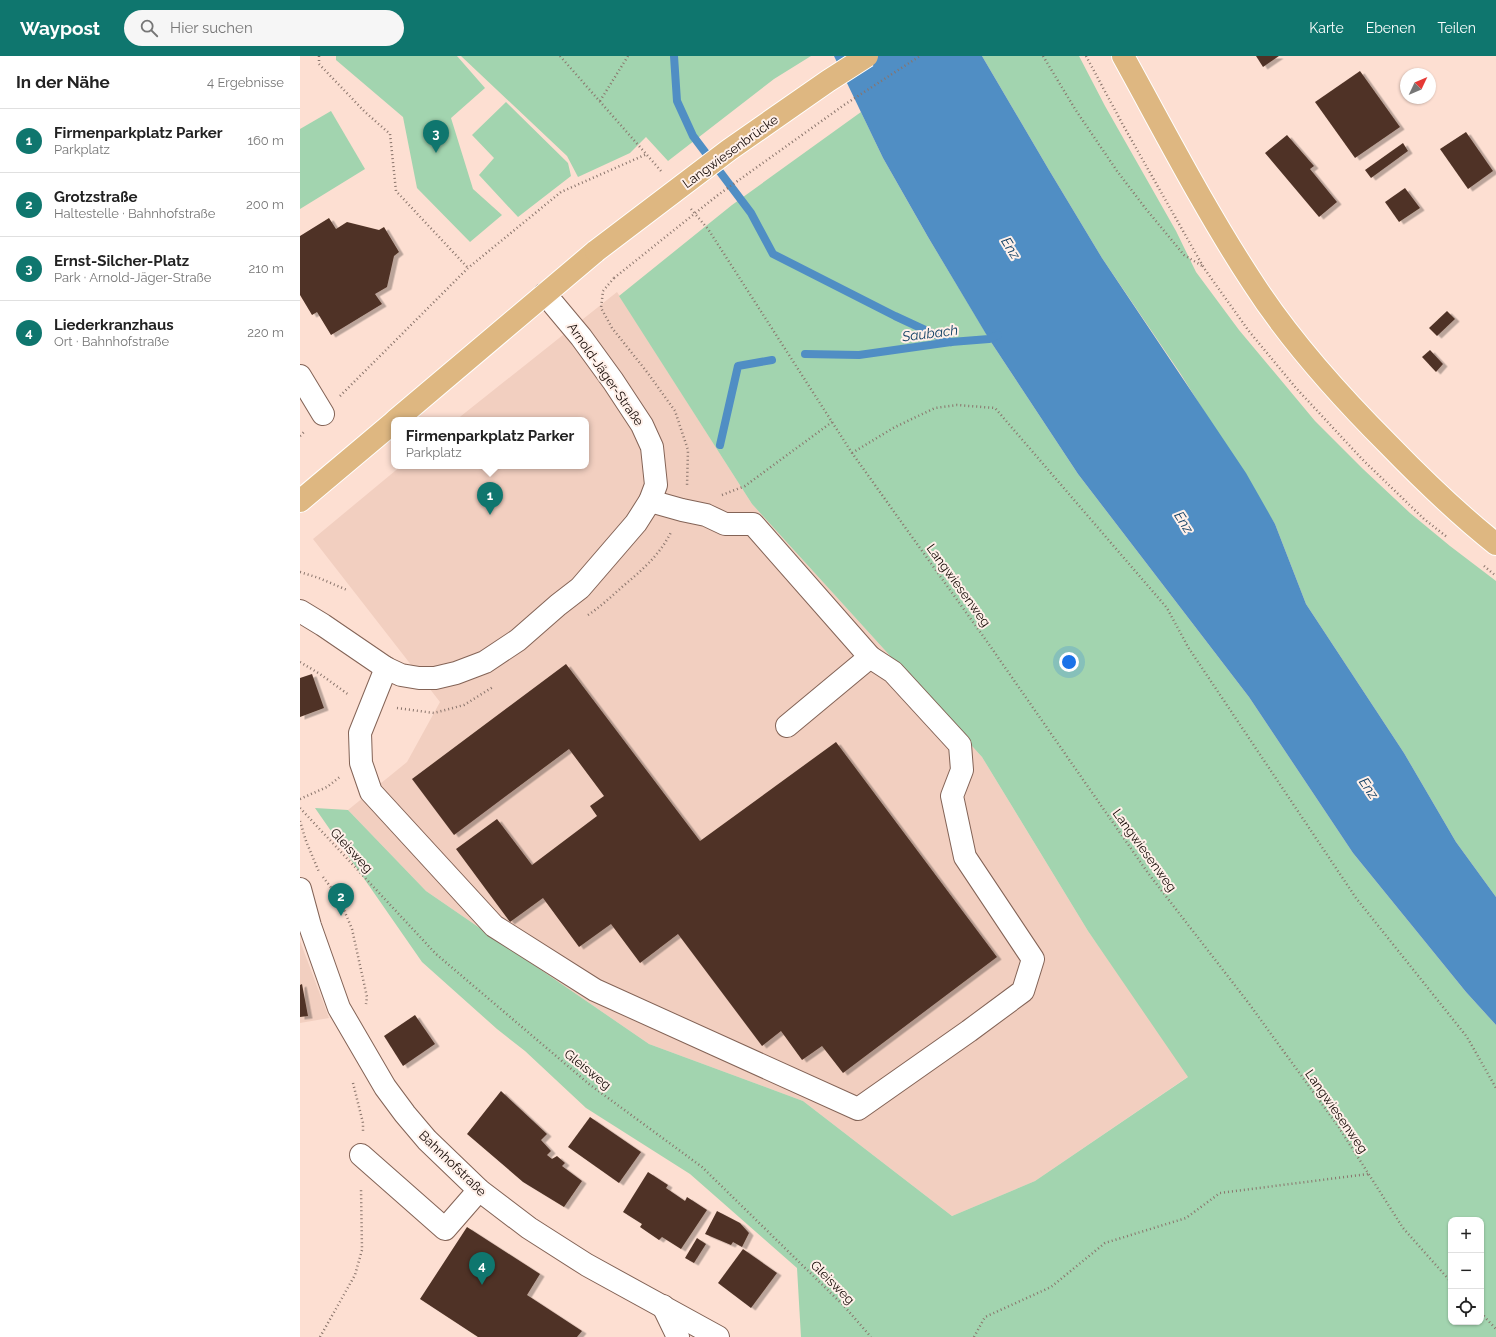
<!DOCTYPE html>
<html lang="de">
<meta charset="utf-8">
<style>
body{margin:0;font-family:Raleway,sans-serif;background:#f6f6f6;color:#222}
.controls{position:absolute;right:12px;bottom:12px;display:grid;overflow:hidden;border-radius:8px;box-shadow:0 1px 3px #0004}
.controls button{width:36px;height:36px;display:grid;place-items:center;padding:0;border:0;border-bottom:1px solid #e0e0e0;background:#fff;color:#222;font:20px sans-serif}
.compass{position:absolute;left:1100px;top:12px;width:36px;height:36px;border-radius:50%;background:#fff;box-shadow:0 1px 3px #0004;rotate:46deg}
.you{position:absolute;left:769px;top:606px;width:14px;height:14px;margin:-10px;border:3px solid #fff;border-radius:50%;background:#1a73e8;box-shadow:0 0 0 6px #1a73e833}
.badge{display:grid;place-items:center;width:26px;height:26px;border-radius:50%;background:#0f766e;color:#fff;font-size:13px;font-weight:700}
.pin{position:absolute;translate:-50% -33px;filter:drop-shadow(0 1px 2px #0008)}
.pin::after{content:'';position:absolute;top:21px;width:14px;height:12px;background:inherit;clip-path:polygon(0 0,100% 0,50% 100%)}
.popup{position:absolute;left:91px;top:361px;width:198px;height:52px;box-sizing:border-box;display:grid;place-content:center;border-radius:8px;background:#fff;filter:drop-shadow(0 1px 3px #0005);font-size:13px;white-space:nowrap;color:#767676}
.popup b{font-size:15px;color:#222}
.popup::after{content:'';position:absolute;left:50%;top:100%;margin-left:-8px;border:8px solid transparent;border-top-color:#fff}
.list{margin:0;padding:0;list-style:none}
h2{display:flex;justify-content:space-between;align-items:center;height:52px;margin:0;padding:0 16px;font-size:17px}
h2 small{font-size:13px;font-weight:400;color:#767676}
.list li{display:grid;grid-template-columns:26px 1fr auto;gap:12px;align-items:center;box-sizing:border-box;height:64px;padding:0 16px;border-top:1px solid #e0e0e0}
.list b{display:block;font-size:15px;white-space:nowrap}
.list p{margin:0;font-size:13px;white-space:nowrap;color:#767676}
.list em{font-size:13px;font-style:normal;color:#767676}
.icon{flex:none;width:22px;height:22px;fill:none;stroke:currentColor;stroke-width:2;stroke-linecap:round;stroke-linejoin:round}
.map{position:relative;flex:none;width:1196px;height:1281px;overflow:hidden}
header{display:flex;align-items:center;gap:24px;box-sizing:border-box;height:56px;padding:0 20px;background:#0f766e;color:#fff}
header strong{font-size:19px}
nav{display:flex;gap:22px;margin-inline-start:auto;font-size:14px}
.search{width:280px;height:36px;background:#f6f6f6;display:flex;align-items:center;gap:10px;box-sizing:border-box;padding:0 14px;border-radius:22px;color:#767676;font-size:15px}
main{display:flex}
aside{flex:1;background:#fff}
.map>svg:first-child{display:block}
.built{fill:#f2cfc0}
.green{fill:#a2d4af;fill-rule:evenodd}
.water{fill:#508ec4}
.lines{fill:none;stroke-linecap:round;stroke-linejoin:round}
.stream{stroke:#508ec4;stroke-width:8}
.building{fill:#4f3326;filter:url(#shadow)}
.minor-casing{stroke:#836356;stroke-width:24}
.major-casing{stroke:#fff;stroke-width:24}
.path{stroke:#89746b;stroke-width:2.5;stroke-dasharray:1 3;stroke-linecap:butt}
.minor{stroke:#fff;stroke-width:22}
.major{stroke:#deb781;stroke-width:22}
.major-bridge-casing{stroke:#fff;stroke-width:24;stroke-linecap:butt}
.path-bridge{stroke:#89746b;stroke-width:2.5;stroke-dasharray:1 3;stroke-linecap:butt}
.major-bridge{stroke:#deb781;stroke-width:22}
.labels{text-anchor:middle;stroke-width:4;stroke-linejoin:round;paint-order:stroke}
.street-label{font-size:13px;fill:#150905;stroke:#fff0e9}
.water-label{font-size:14px;font-style:italic;fill:#0f3e63;stroke:#fff0e9}
</style>
<header>
<strong>Waypost</strong>
<div class="search"><svg class="icon" aria-label="search" viewBox="0 0 24 24"><circle cx="10" cy="10" r="6"/><path d="M15 15l6 6"/></svg>Hier suchen</div>
<nav><a>Karte</a><a>Ebenen</a><a>Teilen</a></nav>
</header>
<main>
<aside>
<h2>In der Nähe<small>4 Ergebnisse</small></h2>
<ul class="list">
<li><span class="badge">1</span><div><b>Firmenparkplatz Parker</b><p>Parkplatz</p></div><em>160 m</em></li>
<li><span class="badge">2</span><div><b>Grotzstraße</b><p>Haltestelle · Bahnhofstraße</p></div><em>200 m</em></li>
<li><span class="badge">3</span><div><b>Ernst-Silcher-Platz</b><p>Park · Arnold-Jäger-Straße</p></div><em>210 m</em></li>
<li><span class="badge">4</span><div><b>Liederkranzhaus</b><p>Ort · Bahnhofstraße</p></div><em>220 m</em></li>
</ul>
</aside>
<div class="map">
<svg width="1196" height="1281" viewBox="0 0 1196 1281">
<defs>
<filter id="shadow"><feDropShadow dx="4.5" dy="2.5" stdDeviation="0" flood-color="#0004"/></filter>
</defs>
<rect width="100%" height="100%" fill="#fddfd2"/>
<!-- built -->
<g class="built">
<path d="M 317,236 L 452,448 L 682,701 L 788,875 L 889,1020 L 735,1125 L 652,1160 L 503,1045 L 349,988 L 126,835 L 48,754 L 107,706 L 140,646 L 13,483 L 101,410 L 286,410 L 286,364 L 156,364 Z"/>
<path d="M 0,885 L 29,962 L 0,967 Z"/>
</g>
<!-- green -->
<g class="green">
<path d="M 36,0 L 157,0 L 185,32 L 151,62 L 173,133 L 202,159 L 170,186 L 117,132 L 103,61 L 36,4 Z"/>
<path d="M 161,0 L 511,0 L 474,23 L 368,105 L 346,81 L 330,97 L 278,121 L 267,100 Z"/>
<path d="M 682,0 L 779,0 L 805,50 L 876,175 L 896,216 L 939,274 L 1015,365 L 1063,413 L 1110,457 L 1150,490 L 1196,525 L 1196,841 L 1156,786 L 1104,697 L 1006,548 L 975,468 L 880,317 L 802,202 L 749,114 Z"/>
<path d="M 206,46 L 268,107 L 271,120 L 218,161 L 179,119 L 194,102 L 172,79 Z"/>
<path d="M 31,55 L 65,113 L 0,153 L 0,73 Z"/>
<path d="M 561,56 L 583,102 L 628,181 L 693,289 L 778,418 L 949,641 L 1053,797 L 1166,936 L 1196,969 L 1196,1281 L 501,1281 L 497,1212 L 390,1118 L 286,1052 L 225,995 L 197,973 L 122,906 L 15,752 L 48,754 L 126,835 L 349,988 L 503,1045 L 652,1160 L 735,1125 L 888,1021 L 788,875 L 682,701 L 452,448 L 319,240 L 432,149 ZM 1151,1164 L 1181,1164 L 1181,1266 L 1151,1266 Z"/>
</g>
<!-- water -->
<path class="water" d="M 534,0 L 682,0 L 749,114 L 802,202 L 946,417 L 975,468 L 1006,548 L 1104,697 L 1156,786 L 1196,841 L 1196,969 L 1166,936 L 1053,797 L 949,641 L 778,418 L 689,283 L 628,181 L 583,102 Z"/>
<g class="lines">
<!-- stream -->
<g class="stream">
<path d="M 374,0 L 377,45 L 393,80 L 451,157 L 473,198 L 595,260 L 651,286"/>
<path d="M 505,298 L 559,299 L 651,286 L 689,283 L 698,279"/>
<path d="M 420,389 L 438,310 L 472,304"/>
</g>
</g>
<!-- building -->
<g class="building">
<path d="M 956,0 L 979,0 L 963,11 Z"/>
<path d="M 1060,15 L 1100,71 L 1055,102 L 1015,46 Z"/>
<path d="M 1166,76 L 1193,115 L 1168,133 L 1140,93 Z"/>
<path d="M 987,79 L 1014,110 L 1010,113 L 1037,146 L 1019,161 L 965,97 Z"/>
<path d="M 1103,87 L 1108,95 L 1071,122 L 1065,114 Z"/>
<path d="M 1105,132 L 1120,152 L 1099,166 L 1085,146 Z"/>
<path d="M 29,162 L 36,173 L 47,166 L 79,174 L 84,171 L 99,196 L 94,200 L 87,231 L 75,238 L 82,248 L 31,279 L 17,256 L 12,259 L 0,239 L 0,180 Z"/>
<path d="M 1147,255 L 1155,263 L 1137,280 L 1129,272 Z"/>
<path d="M 1130,294 L 1143,308 L 1136,316 L 1122,301 Z"/>
<path d="M 266,608 L 400,785 L 536,686 L 697,901 L 543,1017 L 522,990 L 502,1004 L 481,975 L 462,990 L 378,878 L 340,907 L 311,868 L 279,891 L 243,842 L 210,866 L 156,793 L 197,763 L 232,809 L 297,760 L 290,750 L 304,740 L 269,693 L 154,779 L 112,723 Z"/>
<path d="M 12,618 L 24,652 L 0,661 L 0,622 Z"/>
<path d="M 2,928 L 8,960 L 0,961 L 0,929 Z"/>
<path d="M 115,959 L 135,988 L 103,1010 L 84,980 Z"/>
<path d="M 201,1035 L 247,1078 L 241,1084 L 251,1095 L 247,1099 L 252,1103 L 257,1100 L 265,1107 L 262,1110 L 282,1125 L 264,1151 L 223,1126 L 167,1078 Z"/>
<path d="M 290,1061 L 341,1096 L 319,1127 L 268,1091 Z"/>
<path d="M 348,1116 L 368,1129 L 366,1132 L 385,1145 L 387,1141 L 407,1154 L 381,1193 L 362,1181 L 359,1184 L 340,1171 L 342,1168 L 323,1156 Z"/>
<path d="M 417,1155 L 440,1167 L 449,1177 L 442,1191 L 433,1186 L 431,1189 L 405,1178 Z"/>
<path d="M 167,1171 L 240,1218 L 227,1239 L 282,1275 L 277,1281 L 178,1281 L 120,1243 Z"/>
<path d="M 397,1182 L 406,1188 L 394,1207 L 385,1202 Z"/>
<path d="M 443,1193 L 477,1217 L 451,1252 L 418,1227 Z"/>
</g>
<g class="lines">
<!-- minor casing -->
<g class="minor-casing">
<g id="minor">
<path d="M 0,320 L 23,358"/>
<path d="M 350,445 L 382,454 L 406,459 L 425,468 L 453,468 L 570,601 L 487,670"/>
<path d="M 0,555 L 23,569 L 86,612 L 101,619 L 119,622 L 135,622 L 156,617 L 185,606 L 218,584 L 258,549 L 280,532 L 336,467 L 350,445 L 356,429 L 352,391 L 342,369 L 313,325 L 281,281 L 245,238"/>
<path d="M 86,612 L 60,677 L 61,707 L 71,736 L 194,870 L 295,934 L 558,1053 L 669,975 L 723,935 L 733,903 L 665,801 L 652,740 L 662,714 L 660,689 L 593,616 L 570,601"/>
<path d="M 0,833 L 10,870 L 39,952 L 85,1031 L 105,1058 L 127,1084 L 179,1134 L 229,1172 L 287,1209 L 418,1281"/>
<path d="M 61,1099 L 145,1173 L 179,1134"/>
<path d="M 363,1250 L 378,1281"/>
</g>
</g>
<!-- major casing -->
<g class="major-casing">
<g id="major">
<path d="M 823,0 C 865,76 905,154 953,227 C 991,286 1039,339 1089,389 C 1123,424 1158,458 1196,488"/>
<path d="M 96,364 L 296,195"/>
<path d="M 0,445 L 94,366"/>
</g>
</g>
<!-- path -->
<g class="path">
<path d="M 19,0 L 19,8 L 65,56 L 90,78 L 96,135 L 168,212"/>
<path d="M 260,0 L 361,115"/>
<path d="M 743,0 L 775,53 L 817,115 L 846,153 L 884,199 L 904,211"/>
<path d="M 786,0 L 823,69 L 904,212 L 948,274 L 996,332 L 1062,403 L 1124,463 L 1147,481"/>
<path d="M 300,45 L 328,0"/>
<path d="M 391,153 L 408,173 L 552,397 L 688,587 L 848,817 L 947,945 L 1038,1070 L 1103,1172 L 1151,1226"/>
<path d="M 314,222 L 303,235 L 301,252 L 312,272 L 347,316 L 375,355 L 388,394 L 387,430"/>
<path d="M 40,340 L 168,212 L 261,136 L 347,98"/>
<path d="M 0,380 L 5,375"/>
<path d="M 552,397 L 595,371 L 635,352 L 657,349 L 695,352 L 867,552 L 888,591 L 1056,842 L 1167,981 L 1196,1032"/>
<path d="M 422,439 L 445,430 L 532,366"/>
<path d="M 1184,510 L 1196,520"/>
<path d="M 0,516 L 19,522 L 47,534"/>
<path d="M 288,559 C 300,551 311,541 322,531 C 341,515 360,499 371,476"/>
<path d="M 0,606 L 20,618 L 49,639"/>
<path d="M 97,652 L 134,657 L 164,649 L 193,631"/>
<path d="M 0,743 L 27,731 L 41,720"/>
<path d="M 0,752 L 136,898 L 289,1028 L 402,1111 L 544,1250 L 571,1281"/>
<path d="M 0,765 L 6,785 L 19,816"/>
<path d="M 23,821 L 39,842 L 52,873 L 67,941 L 66,948"/>
<path d="M 53,1027 L 63,1067 L 63,1075"/>
<path d="M 1181,1257 L 1196,1273"/>
<path d="M 20,1281 L 55,1219 L 62,1194 L 61,1132"/>
<path d="M 674,1281 L 685,1261 L 751,1231 L 805,1187 L 886,1162 L 920,1137 L 1068,1118"/>
</g>
<!-- minor -->
<use href="#minor" class="minor"/>
<!-- major -->
<use href="#major" class="major"/>
<!-- major-bridge casing -->
<g class="major-bridge-casing">
<path id="major-bridge" d="M 296,195 L 429,94 L 528,25 L 567,0"/>
</g>
<!-- path-bridge -->
<path class="path-bridge" d="M 314,222 L 418,139 L 544,49 L 620,0"/>
<!-- major-bridge -->
<use href="#major-bridge" class="major-bridge"/>
</g>
<g class="labels">
<!-- street labels -->
<g class="street-label">
<text transform="translate(430 95) rotate(-36)" y="5">Langwiesenbrücke</text>
<text transform="translate(306 318) rotate(55)" y="5">Arnold-Jäger-Straße</text>
<text transform="translate(659 529) rotate(54)" y="5">Langwiesenweg</text>
<text transform="translate(52 794) rotate(47)" y="5">Gleisweg</text>
<text transform="translate(845 794) rotate(54)" y="5">Langwiesenweg</text>
<text transform="translate(288 1013) rotate(39)" y="5">Gleisweg</text>
<text transform="translate(1037 1055) rotate(55)" y="5">Langwiesenweg</text>
<text transform="translate(153 1107) rotate(44)" y="5">Bahnhofstraße</text>
<text transform="translate(533 1226) rotate(45)" y="5">Gleisweg</text>
</g>
<!-- water labels -->
<g class="water-label">
<text transform="translate(711 192) rotate(58)" y="5">Enz</text>
<text transform="translate(630 277) rotate(-7)" y="5">Saubach</text>
<text transform="translate(884 466) rotate(57)" y="5">Enz</text>
<text transform="translate(1069 732) rotate(55)" y="5">Enz</text>
</g>
</g>
</svg>
<div class="controls">
<button>+</button>
<button>−</button>
<button><svg class="icon" aria-label="locate" viewBox="0 0 24 24"><circle cx="12" cy="12" r="6"/><path d="M12 2v4M12 18v4M2 12h4M18 12h4"/></svg></button>
</div>
<svg class="compass" viewBox="-18 -18 36 36"><path d="M0-13l5 13h-10z" fill="#e53935"/><path d="M0 13l5-13h-10z" fill="#767676"/></svg>
<div class="you"></div>
<div class="pin badge" style="left:190px;top:459px">1</div>
<div class="popup"><b>Firmenparkplatz Parker</b>Parkplatz</div>
<div class="pin badge" style="left:41px;top:860px">2</div>
<div class="pin badge" style="left:136px;top:97px">3</div>
<div class="pin badge" style="left:182px;top:1229px">4</div>
</div>
</main>
